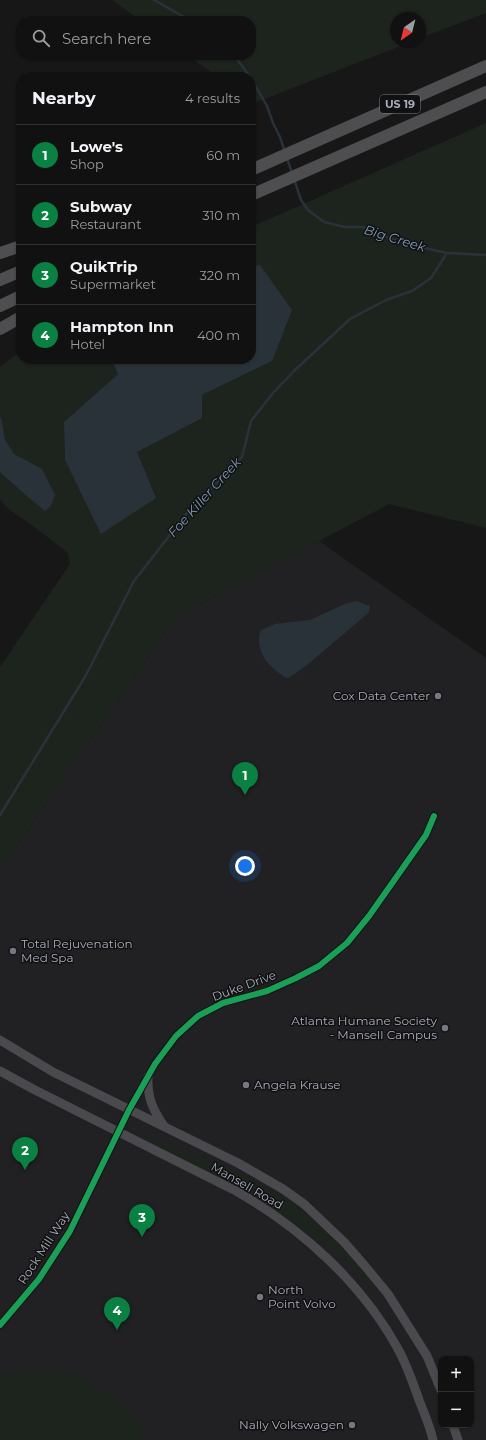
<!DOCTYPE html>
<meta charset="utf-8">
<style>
body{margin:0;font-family:Montserrat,sans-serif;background:#1a1a1a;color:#f1f3f6}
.controls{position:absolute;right:12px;bottom:12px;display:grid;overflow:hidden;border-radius:8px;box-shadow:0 1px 3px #0004}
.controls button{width:36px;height:36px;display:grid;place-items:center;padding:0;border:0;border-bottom:1px solid #303131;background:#111;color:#f1f3f6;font:20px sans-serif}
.compass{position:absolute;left:390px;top:12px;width:36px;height:36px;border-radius:50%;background:#111;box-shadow:0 1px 3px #0004;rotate:215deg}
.you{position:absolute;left:245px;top:866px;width:14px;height:14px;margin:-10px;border:3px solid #fff;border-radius:50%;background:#1a73e8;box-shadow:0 0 0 6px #1a73e833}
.badge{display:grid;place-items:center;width:26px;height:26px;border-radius:50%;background:#0b8043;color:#fff;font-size:13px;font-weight:700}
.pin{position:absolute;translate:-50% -33px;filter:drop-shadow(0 1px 2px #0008)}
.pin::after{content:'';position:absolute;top:21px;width:14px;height:12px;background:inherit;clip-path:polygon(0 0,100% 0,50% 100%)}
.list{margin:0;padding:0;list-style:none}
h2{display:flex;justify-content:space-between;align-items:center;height:52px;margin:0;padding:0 16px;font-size:17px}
h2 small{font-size:13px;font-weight:400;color:#9c9d9f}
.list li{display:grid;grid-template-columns:26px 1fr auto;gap:12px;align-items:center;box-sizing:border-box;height:60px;padding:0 16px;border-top:1px solid #303131}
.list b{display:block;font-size:15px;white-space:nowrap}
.list p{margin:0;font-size:13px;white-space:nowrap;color:#9c9d9f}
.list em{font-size:13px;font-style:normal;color:#9c9d9f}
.icon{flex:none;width:22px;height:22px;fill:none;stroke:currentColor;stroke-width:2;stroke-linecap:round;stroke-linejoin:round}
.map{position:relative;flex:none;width:486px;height:1440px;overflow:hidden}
.search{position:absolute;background:#111;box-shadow:0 1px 3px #0004;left:16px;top:16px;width:240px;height:44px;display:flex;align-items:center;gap:10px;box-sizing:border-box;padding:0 14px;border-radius:16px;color:#9c9d9f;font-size:15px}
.panel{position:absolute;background:#111;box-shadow:0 1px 3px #0004;left:16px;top:72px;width:240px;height:292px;border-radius:16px}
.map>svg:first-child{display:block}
.built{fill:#212123;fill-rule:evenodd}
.green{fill:#1d241e}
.water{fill:#2a3239}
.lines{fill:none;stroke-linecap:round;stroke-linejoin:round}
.stream{stroke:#2a3239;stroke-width:2.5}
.minor{stroke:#4b4c50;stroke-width:7}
.secondary{stroke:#4a4a4e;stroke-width:9}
.motorway{stroke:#4e4e51;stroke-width:12}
.cycleway-casing{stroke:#111113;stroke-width:8}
.cycleway{stroke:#1a9f57;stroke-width:6}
.poi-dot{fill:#757880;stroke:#111113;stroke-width:1.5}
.labels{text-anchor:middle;stroke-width:3;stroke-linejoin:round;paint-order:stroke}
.shield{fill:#111113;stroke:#7b7e86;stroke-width:1}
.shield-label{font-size:11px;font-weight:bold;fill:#a8adb8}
.poi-label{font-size:12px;fill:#a8adb8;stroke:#111113;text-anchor:end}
.street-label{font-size:12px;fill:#a8adb8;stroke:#111113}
.water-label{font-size:13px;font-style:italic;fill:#7f9bb3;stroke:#111113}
</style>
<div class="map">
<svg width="486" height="1440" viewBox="0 0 486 1440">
<rect width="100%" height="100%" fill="#171717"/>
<!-- built -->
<path class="built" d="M 319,541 L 486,658 L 486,1440 L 148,1440 L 121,1402 L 0,1374 L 0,870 L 176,617 ZM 441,1359 L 471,1359 L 471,1425 L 441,1425 Z"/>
<!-- green -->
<g class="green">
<path d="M 112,0 L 486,0 L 486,13 L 420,38 L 420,18 L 396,18 L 396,42 L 411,42 L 254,103 L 251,101 L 251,77 L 218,77 L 187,55 L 251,55 L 251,21 L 141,21 Z"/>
<path d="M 486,123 L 486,528 L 389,504 L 176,617 L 0,870 L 0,667 L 70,564 L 68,553 L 33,526 L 6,507 L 0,499 L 0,367 L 21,351 L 21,359 L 111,359 L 118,374 L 64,422 L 65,460 L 102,534 L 136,452 L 201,418 L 202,395 L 272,361 L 260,265 L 251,266 L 251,227 Z"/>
<path d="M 142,1135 L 252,1178 C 300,1204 342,1240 374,1284 L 372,1286 L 368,1283 L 349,1264 L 326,1245 L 247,1192 L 144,1141 L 142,1139 Z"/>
<path d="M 62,1368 L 121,1402 L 148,1440 L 0,1440 L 0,1374 Z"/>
</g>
<!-- water -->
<g class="water">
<path d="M 260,265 L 292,310 L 272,361 L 202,395 L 202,418 L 137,452 L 156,498 L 101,534 L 65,460 L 64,422 L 118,374 L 111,359 L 251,359 L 251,266 Z"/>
<path d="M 1,417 L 5,440 L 14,454 L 42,469 L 55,495 L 50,507 L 45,511 L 28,497 L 0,472 L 0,418 Z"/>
<path d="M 356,601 L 370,606 L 369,611 L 367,614 L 307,665 L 290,677 L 286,678 C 274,669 264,663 260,648 C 259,641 258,637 261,630 L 275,624 L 310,620 L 345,604 Z"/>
</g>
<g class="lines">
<!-- stream -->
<g class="stream">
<path d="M 154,0 L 191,21"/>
<path d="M 234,55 L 250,77"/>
<path d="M 251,78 L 267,106 L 273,123 L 280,137 L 285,152"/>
<path d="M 287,158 L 292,173"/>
<path d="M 294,179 L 301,200 L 308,210 L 324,222 L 345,227 L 363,227 L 402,243 L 447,253 L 486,255"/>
<path d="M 0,815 L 85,677 L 134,581 L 187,513 L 242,457 L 251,421 L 273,393 L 295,370 L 350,319 L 386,300 L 412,291 L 431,278 L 447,253"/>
</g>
<!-- minor -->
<path class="minor" d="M 0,1325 L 39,1279 L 70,1231 L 129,1110 L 155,1064 L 176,1036 L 198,1016 L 223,1003 L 267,991 L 296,978 L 319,966 L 347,943 L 369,916 L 426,835 L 434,816"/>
<!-- secondary -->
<g class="secondary">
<path d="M 0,1040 L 53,1072 L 238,1163 L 283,1189 L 304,1204 L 344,1242 L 365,1266 L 388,1294 L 427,1356 L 441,1390"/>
<path d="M 0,1071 L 33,1089 L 236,1191 C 301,1228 362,1283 398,1349 C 407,1365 413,1383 419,1400 C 424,1413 430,1426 433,1440"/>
<path d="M 148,1076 C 147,1096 152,1109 164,1126"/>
<path d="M 453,1425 L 458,1440"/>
</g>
<!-- motorway -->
<g class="motorway">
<path d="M 251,170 L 486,66"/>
<path d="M 251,195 L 486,92"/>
<path d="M 0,253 L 21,246"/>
<path d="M 0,280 L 21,271"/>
<path d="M 0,306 L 21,296"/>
<path d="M 0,329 L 21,317"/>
</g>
<!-- cycleway casing -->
<g class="cycleway-casing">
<path id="cycleway" d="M 0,1325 L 39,1279 L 70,1231 L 129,1110 L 155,1064 L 176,1036 L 198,1016 L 223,1003 L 267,991 L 296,978 L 319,966 L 347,943 L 369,916 L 426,835 L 434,816"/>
</g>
<!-- cycleway -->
<use href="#cycleway" class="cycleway"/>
</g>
<!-- markers -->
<g class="poi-dot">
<circle cx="438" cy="696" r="4"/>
<circle cx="13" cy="951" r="4"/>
<circle cx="445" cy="1028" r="4"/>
<circle cx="246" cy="1085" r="4"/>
<circle cx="260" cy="1297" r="4"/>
<circle cx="352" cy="1425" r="4"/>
</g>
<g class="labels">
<!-- shield labels -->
<rect class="shield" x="380" y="95" width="40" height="18" rx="3"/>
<g class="shield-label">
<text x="400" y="108">US 19</text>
</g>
<!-- poi labels -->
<g class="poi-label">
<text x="430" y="700">Cox Data Center</text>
<text x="21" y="948" text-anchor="start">Total Rejuvenation<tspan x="21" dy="14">Med Spa</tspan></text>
<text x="437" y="1025">Atlanta Humane Society<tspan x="437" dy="14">- Mansell Campus</tspan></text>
<text x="254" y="1089" text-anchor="start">Angela Krause</text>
<text x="268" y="1294" text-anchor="start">North<tspan x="268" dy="14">Point Volvo</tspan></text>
<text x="344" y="1429">Nally Volkswagen</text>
</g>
<!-- street labels -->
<g class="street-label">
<text transform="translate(244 986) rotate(-20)" y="4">Duke Drive</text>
<text transform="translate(247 1186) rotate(30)" y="4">Mansell Road</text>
<text transform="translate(44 1248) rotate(-57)" y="4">Rock Mill Way</text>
</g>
<!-- water labels -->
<g class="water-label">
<text transform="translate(395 238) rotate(17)" y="5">Big Creek</text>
<text transform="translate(204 497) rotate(-48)" y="5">Foe Killer Creek</text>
</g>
</g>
</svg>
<div class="controls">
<button>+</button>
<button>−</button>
</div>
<svg class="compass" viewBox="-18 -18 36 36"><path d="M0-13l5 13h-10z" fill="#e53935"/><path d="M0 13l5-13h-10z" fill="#9c9d9f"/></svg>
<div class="you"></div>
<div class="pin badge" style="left:245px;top:795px">1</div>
<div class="pin badge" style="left:25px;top:1170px">2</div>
<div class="pin badge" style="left:142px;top:1237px">3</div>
<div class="pin badge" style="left:117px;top:1330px">4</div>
<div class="search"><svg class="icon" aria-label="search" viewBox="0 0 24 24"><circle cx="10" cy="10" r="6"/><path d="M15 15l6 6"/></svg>Search here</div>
<section class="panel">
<h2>Nearby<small>4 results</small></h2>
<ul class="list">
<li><span class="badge">1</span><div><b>Lowe's</b><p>Shop</p></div><em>60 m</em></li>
<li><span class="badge">2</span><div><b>Subway</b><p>Restaurant</p></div><em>310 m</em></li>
<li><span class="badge">3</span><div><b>QuikTrip</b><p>Supermarket</p></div><em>320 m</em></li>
<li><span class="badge">4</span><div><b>Hampton Inn</b><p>Hotel</p></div><em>400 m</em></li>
</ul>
</section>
</div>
